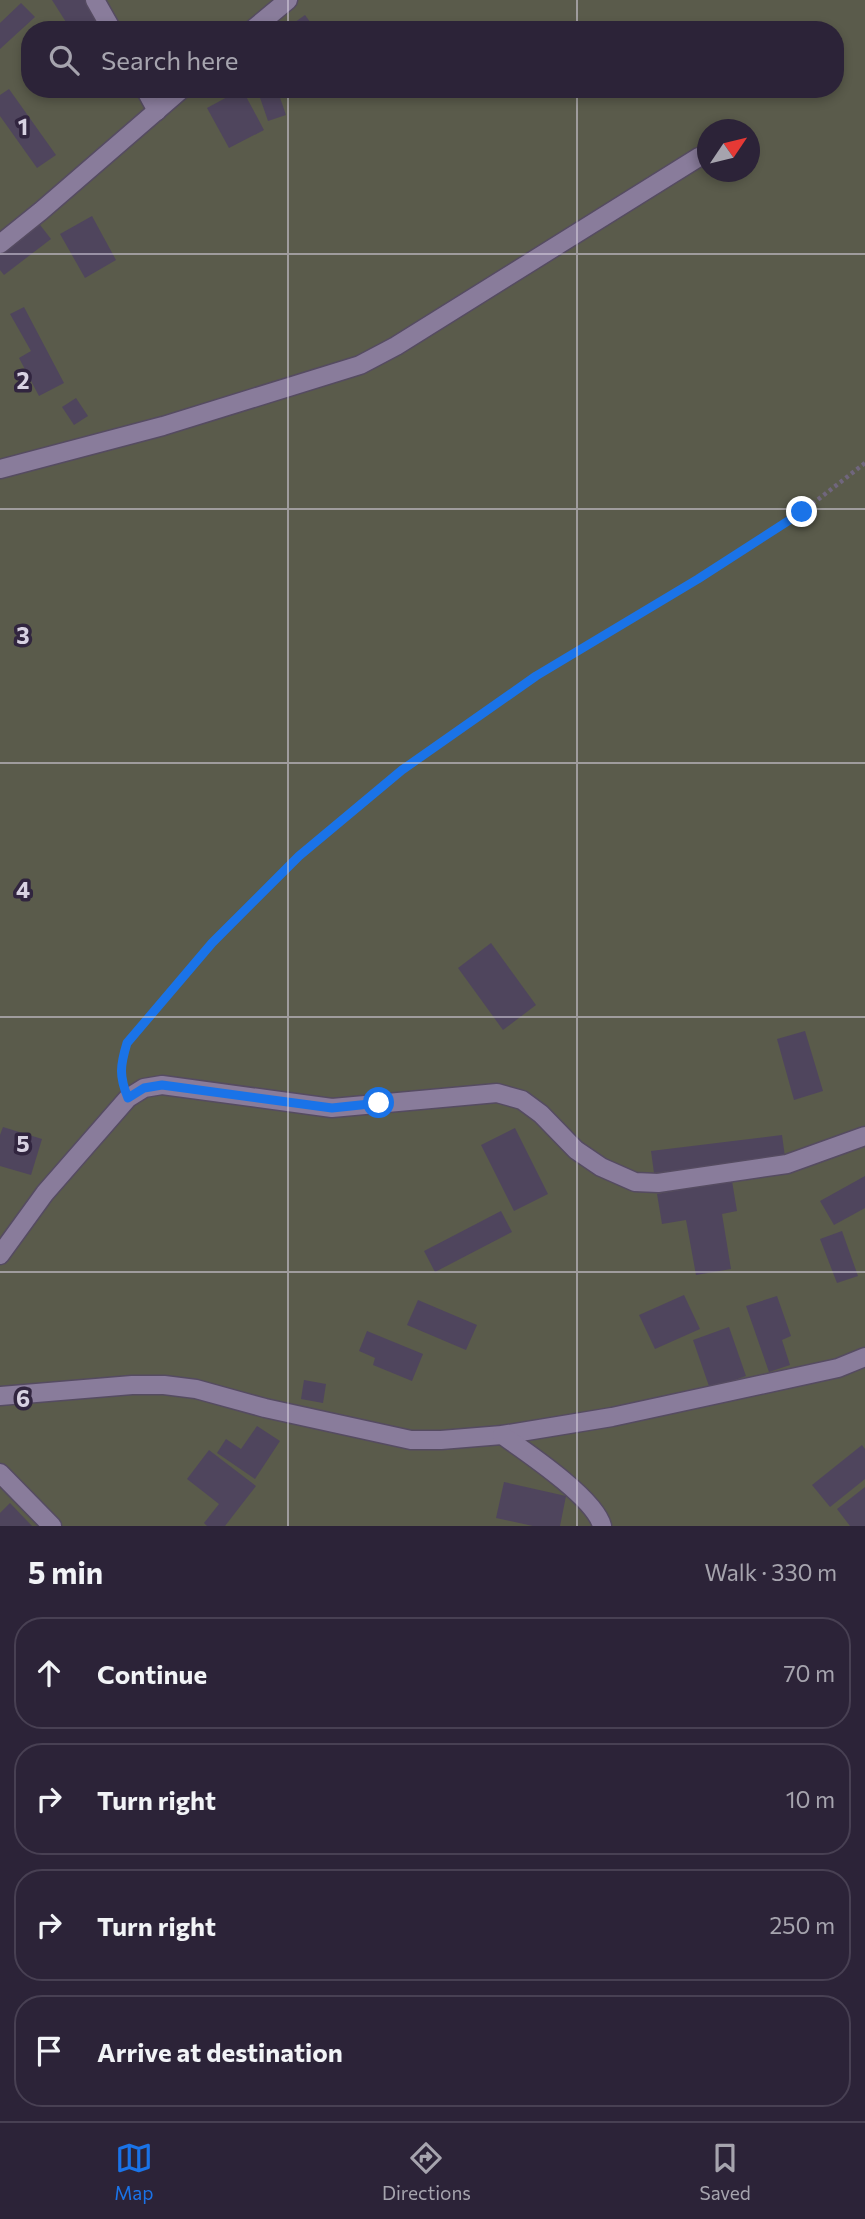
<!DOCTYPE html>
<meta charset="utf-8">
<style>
body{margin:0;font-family:Commissioner,sans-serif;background:#342b40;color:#f1f3f6}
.compass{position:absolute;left:697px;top:119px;width:63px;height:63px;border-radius:50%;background:#2c2338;box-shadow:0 4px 10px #0003;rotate:55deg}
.stop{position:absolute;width:21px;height:21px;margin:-16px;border:5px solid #1a73e8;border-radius:50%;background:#fff}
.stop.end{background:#1a73e8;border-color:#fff;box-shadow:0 2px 7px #0008}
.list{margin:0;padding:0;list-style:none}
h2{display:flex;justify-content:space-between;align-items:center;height:91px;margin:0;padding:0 28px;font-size:30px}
h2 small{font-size:23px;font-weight:400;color:#a6a4ae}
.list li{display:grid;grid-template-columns:46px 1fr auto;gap:21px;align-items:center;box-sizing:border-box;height:112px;margin:0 14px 14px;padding:0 14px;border:2px solid #484053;border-radius:28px}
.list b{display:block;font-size:26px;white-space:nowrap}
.list em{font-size:23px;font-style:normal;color:#a6a4ae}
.icon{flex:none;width:38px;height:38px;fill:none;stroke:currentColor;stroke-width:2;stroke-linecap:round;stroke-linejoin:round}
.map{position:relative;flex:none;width:865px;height:1526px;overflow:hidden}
.search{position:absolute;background:#2c2338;box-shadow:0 4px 10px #0003;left:21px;right:21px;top:21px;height:77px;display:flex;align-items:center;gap:18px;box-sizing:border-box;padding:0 24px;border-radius:28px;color:#a6a4ae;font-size:26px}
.sheet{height:595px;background:#2c2338}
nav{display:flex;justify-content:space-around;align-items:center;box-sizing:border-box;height:98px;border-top:2px solid #484053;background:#2c2338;font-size:19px;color:#a6a4ae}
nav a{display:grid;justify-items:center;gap:4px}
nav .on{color:#1a73e8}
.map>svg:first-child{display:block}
.green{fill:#5a5b4b;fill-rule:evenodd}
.building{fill:#4f455d}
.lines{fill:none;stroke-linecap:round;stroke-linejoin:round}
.minor-casing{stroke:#554b61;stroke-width:21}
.path{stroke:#70667d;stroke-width:4.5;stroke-dasharray:3.5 3.5;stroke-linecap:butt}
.minor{stroke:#897c9b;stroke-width:18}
.route{stroke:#1a73e8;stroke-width:9}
.grid{fill:none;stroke:#d8d2e2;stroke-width:2;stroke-opacity:0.55}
.grid-label{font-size:23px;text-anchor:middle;font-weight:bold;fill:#d8d2e2;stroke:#31253f;stroke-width:7;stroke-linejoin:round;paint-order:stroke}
</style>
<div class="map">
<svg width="865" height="1526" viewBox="0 0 865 1526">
<rect width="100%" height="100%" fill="#3b2f4a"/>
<!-- green -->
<path class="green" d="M 0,0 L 865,0 L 865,1526 L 0,1526 ZM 30,30 L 835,30 L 835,89 L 30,89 ZM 708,130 L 750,130 L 750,172 L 708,172 Z"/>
<!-- building -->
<g class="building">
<path d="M 52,0 L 94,0 L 107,20 L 92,30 L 71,30 Z"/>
<path d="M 21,3 L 35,17 L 0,49 L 0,23 Z"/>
<path d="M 305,15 L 316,30 L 284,30 Z"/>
<path d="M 9,89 L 56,155 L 37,168 L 0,116 L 0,95 Z"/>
<path d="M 242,89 L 264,130 L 229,148 L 207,108 Z"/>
<path d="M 257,89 L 277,89 L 286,115 L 268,121 Z"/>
<path d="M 92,216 L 116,260 L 85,278 L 60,234 Z"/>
<path d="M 37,221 L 51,239 L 4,275 L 0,270 L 0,250 Z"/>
<path d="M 24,307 L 64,383 L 39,396 L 19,358 L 31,351 L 10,314 Z"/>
<path d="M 76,398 L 88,416 L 74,425 L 62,407 Z"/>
<path d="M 491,943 L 536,1005 L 503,1030 L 458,968 Z"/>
<path d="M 805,1031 L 823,1091 L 794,1100 L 777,1039 Z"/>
<path d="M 3,1127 L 42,1139 L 31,1175 L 0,1166 L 0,1135 Z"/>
<path d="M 515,1128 L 548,1194 L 514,1211 L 481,1145 Z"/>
<path d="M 782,1135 L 785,1157 L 654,1173 L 651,1151 Z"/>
<path d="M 865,1176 L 865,1208 L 834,1225 L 820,1201 Z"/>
<path d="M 732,1181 L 737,1211 L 722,1214 L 731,1269 L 696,1275 L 686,1220 L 662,1224 L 657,1194 Z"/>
<path d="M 501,1211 L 512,1232 L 435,1272 L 424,1251 Z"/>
<path d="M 842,1231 L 858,1276 L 837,1283 L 820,1239 Z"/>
<path d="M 684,1295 L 700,1329 L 655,1349 L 639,1315 Z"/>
<path d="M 777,1296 L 791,1336 L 782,1340 L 790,1365 L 769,1372 L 746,1306 Z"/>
<path d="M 418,1300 L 477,1325 L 466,1350 L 407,1325 Z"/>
<path d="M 729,1327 L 746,1376 L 710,1389 L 693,1340 Z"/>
<path d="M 367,1331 L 423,1354 L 412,1381 L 373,1365 L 375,1358 L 359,1351 Z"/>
<path d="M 304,1380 L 326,1384 L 323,1403 L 301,1399 Z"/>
<path d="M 257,1426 L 280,1441 L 255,1479 L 217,1453 L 226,1439 L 241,1449 Z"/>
<path d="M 862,1445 L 865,1449 L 865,1479 L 830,1507 L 812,1485 Z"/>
<path d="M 209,1450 L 256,1486 L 225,1526 L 207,1526 L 204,1523 L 219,1504 L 187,1479 Z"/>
<path d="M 504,1482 L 566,1496 L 560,1526 L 533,1526 L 496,1518 Z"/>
<path d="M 865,1487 L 865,1526 L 850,1526 L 837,1509 Z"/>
<path d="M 10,1503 L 32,1526 L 0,1526 L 0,1513 Z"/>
</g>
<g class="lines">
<!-- minor casing -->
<g class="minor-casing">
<g id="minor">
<path d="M 95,0 L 112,30"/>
<path d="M 252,30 L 288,0"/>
<path d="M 145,89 L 157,111"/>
<path d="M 0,244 L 41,211 L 182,89"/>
<path d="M 0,469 L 163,426 L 360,365 L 396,346 L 699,157"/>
<path d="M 0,1255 L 45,1193 L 128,1098 L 144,1088 L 162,1085 L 332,1108 L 497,1093 L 522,1100 L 541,1114 L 576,1150 L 601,1167 L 635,1182 L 658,1183 L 787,1164 L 865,1136"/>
<path d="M 0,1396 L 132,1385 L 164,1385 L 196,1389 L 265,1408 L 411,1440 L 441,1440 L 502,1435 L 612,1417 L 838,1368 L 865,1357"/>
<path d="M 502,1435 C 526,1452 595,1498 602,1526"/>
<path d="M 0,1473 L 52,1526"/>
</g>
</g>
<!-- path -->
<path class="path" d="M 121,1081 L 121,1060 L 127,1043 L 212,943 L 299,856 L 402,770 L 536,676 L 698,579 L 802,512 L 865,463"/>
<!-- minor -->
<use href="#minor" class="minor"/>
</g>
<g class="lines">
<!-- route -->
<path class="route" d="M 379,1103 L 332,1108 L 162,1085 L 144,1088 L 128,1098 C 119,1076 120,1066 127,1043 L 212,943 L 299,856 L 402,770 L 536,676 L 698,579 L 802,512"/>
</g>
<!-- grid -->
<path class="grid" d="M 288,0 L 288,30M 577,0 L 577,30M 288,89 L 288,1526M 577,89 L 577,1526M 0,254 L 865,254M 0,509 L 865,509M 0,763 L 865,763M 0,1017 L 865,1017M 0,1272 L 865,1272"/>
<g class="grid-label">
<text x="23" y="135">1</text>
<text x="23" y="389">2</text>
<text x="23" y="644">3</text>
<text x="23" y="898">4</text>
<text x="23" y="1152">5</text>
<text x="23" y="1407">6</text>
</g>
</svg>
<svg class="compass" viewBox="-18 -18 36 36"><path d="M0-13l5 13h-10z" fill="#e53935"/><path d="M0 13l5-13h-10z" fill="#a6a4ae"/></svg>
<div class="stop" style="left:379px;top:1103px"></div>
<div class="stop end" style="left:802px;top:512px"></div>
<div class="search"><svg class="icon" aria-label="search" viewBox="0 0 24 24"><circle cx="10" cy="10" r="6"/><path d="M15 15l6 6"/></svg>Search here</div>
</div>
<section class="sheet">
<h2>5 min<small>Walk · 330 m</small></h2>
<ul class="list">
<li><svg class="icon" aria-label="ahead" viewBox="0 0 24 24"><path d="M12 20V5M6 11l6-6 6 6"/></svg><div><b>Continue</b></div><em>70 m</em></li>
<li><svg class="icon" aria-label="right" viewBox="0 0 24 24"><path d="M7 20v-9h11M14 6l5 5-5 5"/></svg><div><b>Turn right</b></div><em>10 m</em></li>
<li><svg class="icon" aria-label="right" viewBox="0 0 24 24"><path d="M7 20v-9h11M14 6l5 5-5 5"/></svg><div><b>Turn right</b></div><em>250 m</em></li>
<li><svg class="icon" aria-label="arrive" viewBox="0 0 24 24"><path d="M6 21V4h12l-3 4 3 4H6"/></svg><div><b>Arrive at destination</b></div></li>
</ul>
</section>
<nav>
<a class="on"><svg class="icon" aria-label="map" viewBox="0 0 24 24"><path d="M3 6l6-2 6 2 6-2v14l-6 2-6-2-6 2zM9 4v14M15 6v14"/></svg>Map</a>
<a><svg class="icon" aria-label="directions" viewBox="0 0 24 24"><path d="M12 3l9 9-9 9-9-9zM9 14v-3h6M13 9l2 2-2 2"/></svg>Directions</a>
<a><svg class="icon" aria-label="saved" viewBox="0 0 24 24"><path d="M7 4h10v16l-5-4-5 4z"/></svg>Saved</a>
</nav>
